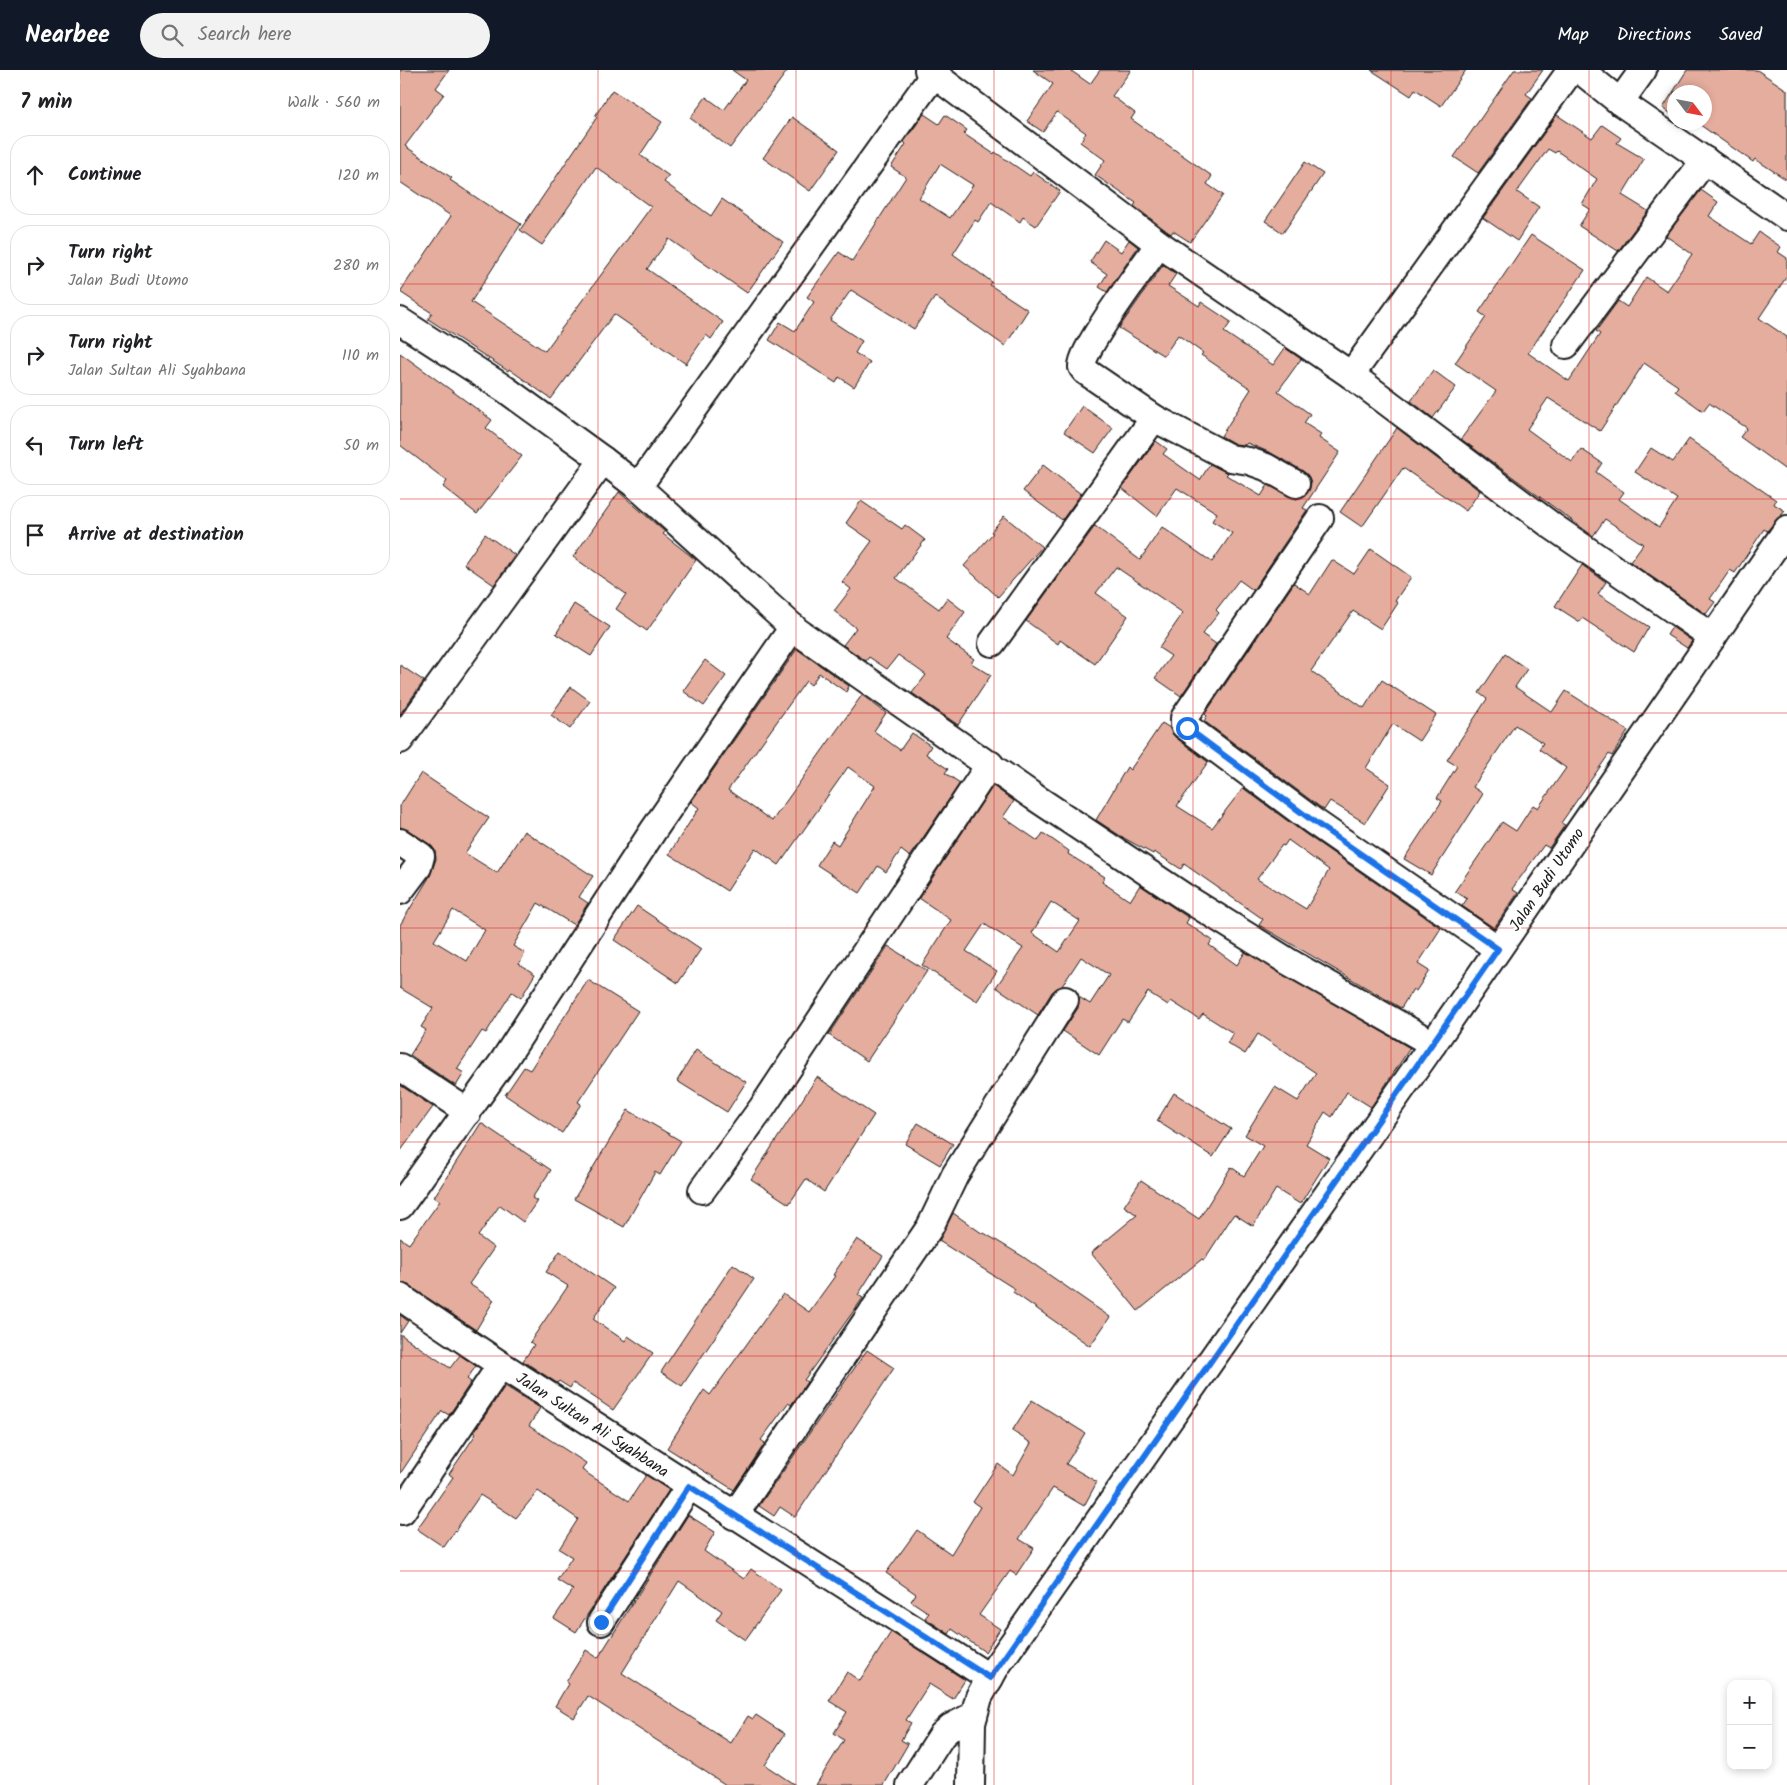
<!DOCTYPE html>
<meta charset="utf-8">
<style>
body{margin:0;font-family:Kalam,sans-serif;background:#f2f2f2;color:#202124}
.controls{position:absolute;right:15px;bottom:15px;display:grid;overflow:hidden;border-radius:10px;box-shadow:0 2px 8px #0003}
.controls button{width:45px;height:45px;display:grid;place-items:center;padding:0;border:0;border-bottom:1px solid #e0e0e0;background:#fff;color:#202124;font:25px sans-serif}
.compass{position:absolute;left:1267px;top:15px;width:45px;height:45px;border-radius:50%;background:#fff;box-shadow:0 2px 8px #0003;rotate:122deg}
.stop{position:absolute;width:15px;height:15px;margin:-11px;border:4px solid #1a73e8;border-radius:50%;background:#fff}
.stop.end{background:#1a73e8;border-color:#fff;box-shadow:0 1px 5px #0008}
.list{margin:0;padding:0;list-style:none}
h2{display:flex;justify-content:space-between;align-items:center;height:65px;margin:0;padding:0 20px;font-size:21px}
h2 small{font-size:16px;font-weight:400;color:#757577}
.list li{display:grid;grid-template-columns:32px 1fr auto;gap:15px;align-items:center;box-sizing:border-box;height:80px;margin:0 10px 10px;padding:0 10px;border:1px solid #e0e0e0;border-radius:20px}
.list b{display:block;font-size:19px;white-space:nowrap}
.list p{margin:0;font-size:16px;white-space:nowrap;color:#757577}
.list em{font-size:16px;font-style:normal;color:#757577}
.icon{flex:none;width:28px;height:28px;fill:none;stroke:currentColor;stroke-width:2;stroke-linecap:round;stroke-linejoin:round}
.map{position:relative;flex:none;width:1387px;height:1715px;overflow:hidden}
header{display:flex;align-items:center;gap:30px;box-sizing:border-box;height:70px;padding:0 25px;background:#111827;color:#fff}
header strong{font-size:24px}
nav{display:flex;gap:28px;margin-inline-start:auto;font-size:18px}
.search{width:350px;height:45px;background:#f2f2f2;display:flex;align-items:center;gap:12px;box-sizing:border-box;padding:0 18px;border-radius:28px;color:#757577;font-size:19px}
main{display:flex}
aside{flex:1;background:#fff}
.map>svg:first-child{display:block}
.building{fill:#e5ad9e;stroke:#1c1c1c;fill-rule:evenodd}
.lines{fill:none;stroke-linecap:round;stroke-linejoin:round}
.minor-casing{stroke:#1c1c1c;stroke-width:30}
.minor{stroke:#fff;stroke-width:26}
.route{stroke:#1a73e8;stroke-width:6}
.grid{fill:none;stroke:#d62828;stroke-width:1;stroke-opacity:0.55}
.labels{text-anchor:middle;stroke-width:4.5;stroke-linejoin:round;paint-order:stroke}
.street-label{font-size:16px;fill:#1c1c1c;stroke:#fff}
</style>
<header>
<strong>Nearbee</strong>
<div class="search"><svg class="icon" aria-label="search" viewBox="0 0 24 24"><circle cx="10" cy="10" r="6"/><path d="M15 15l6 6"/></svg>Search here</div>
<nav><a>Map</a><a>Directions</a><a>Saved</a></nav>
</header>
<main>
<aside>
<h2>7 min<small>Walk · 560 m</small></h2>
<ul class="list">
<li><svg class="icon" aria-label="ahead" viewBox="0 0 24 24"><path d="M12 20V5M6 11l6-6 6 6"/></svg><div><b>Continue</b></div><em>120 m</em></li>
<li><svg class="icon" aria-label="right" viewBox="0 0 24 24"><path d="M7 20v-9h11M14 6l5 5-5 5"/></svg><div><b>Turn right</b><p>Jalan Budi Utomo</p></div><em>280 m</em></li>
<li><svg class="icon" aria-label="right" viewBox="0 0 24 24"><path d="M7 20v-9h11M14 6l5 5-5 5"/></svg><div><b>Turn right</b><p>Jalan Sultan Ali Syahbana</p></div><em>110 m</em></li>
<li><svg class="icon" aria-label="left" viewBox="0 0 24 24"><path d="M17 20v-9H6M10 6l-5 5 5 5"/></svg><div><b>Turn left</b></div><em>50 m</em></li>
<li><svg class="icon" aria-label="arrive" viewBox="0 0 24 24"><path d="M6 21V4h12l-3 4 3 4H6"/></svg><div><b>Arrive at destination</b></div></li>
</ul>
</aside>
<div class="map">
<svg width="1387" height="1715" viewBox="0 0 1387 1715">
<rect width="100%" height="100%" fill="#fff"/>
<filter id="ink" filterUnits="userSpaceOnUse"><feTurbulence type="fractalNoise" baseFrequency=".02" numOctaves="2"/><feDisplacementMap in="SourceGraphic" scale="10" xChannelSelector="R" yChannelSelector="G"/><feConvolveMatrix kernelMatrix="1 2 1 2 8 2 1 2 1" color-interpolation-filters="sRGB"/></filter>
<g filter="url(#ink)">
<!-- building -->
<g class="building">
<path d="M 0,0 L 49,0 L 36,18 L 44,24 L 5,76 L 52,108 L 50,110 L 101,144 L 102,142 L 121,154 L 71,232 L 145,281 L 251,137 L 196,97 L 142,175 L 120,160 L 197,47 L 195,46 L 212,20 L 262,52 L 240,85 L 269,106 L 264,112 L 311,146 L 322,129 L 383,172 L 347,223 L 269,169 L 247,199 L 323,252 L 311,269 L 306,265 L 286,294 L 214,244 L 151,329 L 109,299 L 108,301 L 28,249 L 32,243 L 0,222 L 51,146 L 0,112 Z"/>
<path d="M 332,0 L 388,0 L 330,78 L 290,48 L 306,27 L 324,40 L 346,10 Z"/>
<path d="M 633,0 L 670,0 L 690,14 L 700,0 L 731,0 L 712,26 L 735,43 L 731,49 L 812,106 L 807,114 L 823,125 L 790,172 L 773,161 L 771,164 L 768,162 L 734,136 L 736,133 L 695,105 L 705,90 L 680,72 L 686,63 L 657,42 L 643,62 L 627,51 L 653,14 Z"/>
<path d="M 971,0 L 1066,0 L 1041,36 L 1015,19 L 1011,26 Z"/>
<path d="M 1114,0 L 1143,0 L 1126,24 L 1132,28 L 1078,103 L 1054,87 Z"/>
<path d="M 1287,0 L 1357,0 L 1387,20 L 1387,110 L 1355,89 L 1353,92 L 1296,52 L 1304,52 L 1304,22 L 1274,22 L 1274,46 L 1263,38 Z"/>
<path d="M 524,44 L 539,54 L 545,45 L 567,60 L 564,64 L 594,84 L 595,82 L 630,106 L 633,102 L 660,121 L 636,156 L 623,147 L 620,152 L 591,132 L 578,152 L 575,150 L 553,184 L 592,212 L 590,215 L 628,240 L 605,276 L 535,227 L 514,259 L 451,220 L 430,250 L 462,271 L 455,283 L 470,292 L 454,317 L 439,307 L 436,313 L 369,270 L 380,252 L 395,261 L 414,232 L 407,227 L 439,182 L 452,191 L 506,107 L 491,97 L 506,74 L 504,72 ZM 540,94 L 573,115 L 550,148 L 519,128 Z"/>
<path d="M 1157,45 L 1192,68 L 1202,55 L 1221,68 L 1217,73 L 1244,89 L 1222,125 L 1248,141 L 1218,181 L 1179,156 L 1190,139 L 1182,134 L 1197,109 L 1157,81 L 1155,83 L 1148,79 L 1117,122 L 1139,137 L 1117,171 L 1083,148 Z"/>
<path d="M 392,47 L 439,80 L 410,121 L 363,88 Z"/>
<path d="M 905,92 L 923,104 L 883,163 L 865,151 Z"/>
<path d="M 1301,120 L 1318,132 L 1309,146 L 1351,174 L 1359,162 L 1381,177 L 1378,182 L 1387,188 L 1387,206 L 1359,248 L 1387,267 L 1387,401 L 1340,367 L 1347,358 L 1309,333 L 1303,341 L 1275,321 L 1278,316 L 1244,293 L 1200,361 L 1148,328 L 1127,359 L 1172,392 L 1181,379 L 1202,393 L 1196,402 L 1224,422 L 1219,429 L 1259,457 L 1277,429 L 1235,402 L 1251,378 L 1273,392 L 1289,369 L 1376,430 L 1374,434 L 1385,441 L 1367,461 L 1364,459 L 1335,503 L 1330,500 L 1310,529 L 1315,532 L 1306,544 L 1230,492 L 1243,474 L 1205,449 L 1193,466 L 1061,369 L 1096,321 L 1055,293 L 1086,247 L 1079,242 L 1131,165 L 1185,200 L 1128,283 L 1169,311 L 1200,264 L 1196,261 L 1218,231 L 1227,237 L 1246,207 L 1267,221 L 1292,184 L 1266,166 Z"/>
<path d="M 704,170 L 721,182 L 729,170 L 738,177 L 707,222 L 699,217 L 707,204 L 690,192 Z"/>
<path d="M 763,195 L 776,204 L 768,216 L 799,236 L 801,232 L 831,252 L 824,262 L 873,295 L 885,278 L 901,289 L 878,321 L 910,344 L 904,353 L 921,364 L 919,368 L 940,382 L 903,438 L 907,440 L 853,520 L 839,510 L 816,540 L 819,543 L 802,564 L 816,574 L 781,626 L 755,608 L 771,586 L 759,578 L 783,543 L 716,497 L 696,523 L 728,546 L 695,594 L 660,570 L 658,574 L 626,551 L 695,456 L 740,490 L 762,457 L 812,492 L 832,463 L 812,451 L 817,443 L 777,418 L 757,446 L 722,418 L 756,371 L 767,379 L 763,384 L 800,410 L 810,394 L 828,403 L 826,405 L 861,426 L 868,415 L 896,429 L 903,427 L 909,421 L 911,413 L 909,407 L 903,401 L 871,383 L 847,373 L 845,375 L 835,374 L 821,366 L 851,319 L 801,285 L 803,283 L 778,265 L 764,286 L 719,258 Z"/>
<path d="M 0,283 L 92,350 L 86,358 L 122,386 L 77,444 L 43,417 L 47,411 L 0,375 Z"/>
<path d="M 1033,300 L 1056,317 L 1033,348 L 1011,331 Z"/>
<path d="M 682,336 L 713,358 L 695,383 L 664,362 Z"/>
<path d="M 997,358 L 1080,421 L 1066,441 L 1003,398 L 962,457 L 940,442 Z"/>
<path d="M 643,395 L 681,424 L 662,450 L 623,421 Z"/>
<path d="M 219,422 L 265,462 L 263,464 L 296,490 L 247,561 L 216,539 L 226,524 L 173,487 Z"/>
<path d="M 461,431 L 502,459 L 505,455 L 525,470 L 496,508 L 539,539 L 547,528 L 565,542 L 546,569 L 574,589 L 571,593 L 591,605 L 558,655 L 512,623 L 526,605 L 498,585 L 487,599 L 469,587 L 466,591 L 443,575 L 456,558 L 434,541 L 451,519 L 442,512 L 472,471 L 446,453 Z"/>
<path d="M 604,446 L 642,477 L 598,527 L 564,496 L 593,463 L 591,462 Z"/>
<path d="M 85,464 L 115,485 L 94,515 L 64,494 Z"/>
<path d="M 971,479 L 1011,507 L 995,531 L 998,533 L 981,559 L 953,541 L 911,601 L 964,638 L 982,610 L 1036,645 L 1019,671 L 993,654 L 966,698 L 990,714 L 965,753 L 930,731 L 924,740 L 804,651 L 807,646 L 805,644 L 894,513 L 910,524 L 932,490 L 954,504 Z"/>
<path d="M 1182,495 L 1206,512 L 1198,524 L 1249,557 L 1234,582 L 1182,548 L 1180,552 L 1155,536 Z"/>
<path d="M 174,534 L 210,557 L 191,586 L 156,564 Z"/>
<path d="M 1272,557 L 1292,571 L 1287,578 L 1267,565 Z"/>
<path d="M 397,579 L 449,616 L 446,622 L 419,603 L 411,615 L 406,611 L 328,720 L 372,751 L 462,625 L 486,643 L 474,661 L 500,680 L 512,663 L 531,676 L 526,684 L 548,699 L 545,703 L 560,713 L 510,787 L 501,780 L 486,802 L 478,796 L 460,823 L 417,795 L 432,771 L 438,775 L 475,716 L 448,697 L 379,795 L 355,778 L 327,821 L 269,784 L 299,738 L 291,732 Z"/>
<path d="M 1105,584 L 1127,599 L 1115,617 L 1152,642 L 1166,621 L 1228,661 L 1212,686 L 1209,684 L 1161,753 L 1165,755 L 1149,778 L 1144,775 L 1112,819 L 1118,823 L 1094,858 L 1062,836 L 1067,829 L 1055,821 L 1102,752 L 1116,761 L 1133,735 L 1138,738 L 1166,698 L 1139,679 L 1143,673 L 1115,655 L 1073,717 L 1083,724 L 1031,805 L 1004,789 L 1042,731 L 1037,728 L 1057,696 L 1047,690 L 1087,629 L 1079,623 Z"/>
<path d="M 305,590 L 326,606 L 304,636 L 283,621 Z"/>
<path d="M 0,595 L 24,611 L 0,644 Z"/>
<path d="M 171,617 L 190,631 L 170,659 L 151,645 Z"/>
<path d="M 762,653 L 770,658 L 775,667 L 808,692 L 777,736 L 812,758 L 843,718 L 904,763 L 1041,858 L 1018,894 L 1029,901 L 1016,921 L 1013,919 L 1001,938 L 859,855 L 863,849 L 784,794 L 781,799 L 754,782 L 753,784 L 722,767 L 696,750 L 727,697 L 730,700 ZM 888,770 L 929,800 L 906,839 L 857,809 L 882,775 L 884,776 Z"/>
<path d="M 21,703 L 89,748 L 65,783 L 97,803 L 124,761 L 193,806 L 179,827 L 188,833 L 174,855 L 138,833 L 113,876 L 125,883 L 119,894 L 135,904 L 121,928 L 112,922 L 86,963 L 82,961 L 57,999 L 64,1003 L 56,1016 L 10,985 L 26,960 L 21,957 L 33,938 L 0,918 L 0,855 L 30,806 L 36,789 L 35,780 L 29,774 L 8,760 L 0,757 L 0,736 ZM 53,840 L 85,860 L 67,891 L 34,871 Z"/>
<path d="M 593,716 L 614,731 L 603,747 L 638,771 L 643,763 L 669,781 L 668,784 L 705,807 L 702,812 L 730,831 L 740,815 L 789,848 L 786,853 L 812,870 L 809,875 L 837,895 L 845,882 L 1010,978 L 971,1037 L 947,1022 L 932,1047 L 925,1042 L 906,1074 L 929,1088 L 900,1134 L 876,1119 L 853,1156 L 834,1144 L 804,1190 L 802,1189 L 738,1241 L 691,1183 L 737,1145 L 724,1136 L 741,1110 L 799,1149 L 831,1097 L 844,1106 L 863,1076 L 845,1065 L 875,1017 L 898,1031 L 916,1003 L 858,964 L 845,984 L 827,973 L 833,963 L 803,944 L 799,949 L 771,931 L 768,935 L 748,922 L 728,952 L 722,949 L 699,985 L 663,961 L 678,938 L 679,927 L 690,934 L 709,905 L 681,887 L 662,916 L 652,922 L 638,945 L 596,917 L 623,878 L 584,854 L 566,881 L 597,901 L 577,931 L 522,895 L 551,850 L 519,828 ZM 651,832 L 680,851 L 659,882 L 632,863 Z"/>
<path d="M 237,836 L 301,879 L 278,913 L 214,870 Z"/>
<path d="M 488,876 L 527,901 L 467,991 L 429,965 Z"/>
<path d="M 188,910 L 238,941 L 178,1032 L 181,1034 L 162,1063 L 105,1025 L 124,997 L 130,1000 Z"/>
<path d="M 296,980 L 346,1012 L 327,1042 L 277,1011 Z"/>
<path d="M 417,1007 L 474,1045 L 424,1122 L 406,1109 L 389,1134 L 351,1109 Z"/>
<path d="M 0,1015 L 33,1037 L 0,1082 Z"/>
<path d="M 774,1023 L 831,1059 L 813,1087 L 757,1051 Z"/>
<path d="M 228,1040 L 281,1071 L 260,1105 L 255,1102 L 224,1157 L 174,1129 Z"/>
<path d="M 81,1053 L 151,1100 L 132,1128 L 137,1131 L 123,1152 L 100,1135 L 78,1166 L 94,1178 L 69,1214 L 94,1230 L 76,1260 L 8,1215 L 0,1212 L 0,1168 L 9,1174 L 40,1131 L 34,1127 Z"/>
<path d="M 518,1053 L 553,1074 L 540,1095 L 505,1074 Z"/>
<path d="M 553,1143 L 583,1164 L 584,1163 L 622,1186 L 710,1247 L 690,1276 L 613,1222 L 615,1219 L 539,1171 Z"/>
<path d="M 457,1169 L 483,1186 L 458,1225 L 463,1228 L 404,1310 L 407,1312 L 391,1335 L 388,1333 L 361,1370 L 365,1373 L 334,1420 L 267,1378 L 304,1320 L 310,1325 L 383,1224 L 409,1242 L 435,1206 L 433,1205 Z"/>
<path d="M 160,1181 L 214,1218 L 193,1249 L 225,1271 L 228,1266 L 253,1283 L 213,1340 L 173,1313 L 170,1318 L 159,1311 L 157,1313 L 123,1291 L 134,1275 L 130,1272 L 168,1216 L 146,1202 Z"/>
<path d="M 333,1194 L 354,1209 L 282,1316 L 261,1302 Z"/>
<path d="M 0,1245 L 8,1251 L 0,1263 Z"/>
<path d="M 0,1264 L 50,1298 L 60,1285 L 76,1296 L 67,1309 L 71,1312 L 49,1345 L 42,1341 L 0,1404 Z"/>
<path d="M 467,1280 L 494,1298 L 395,1447 L 380,1437 L 374,1446 L 359,1436 Z"/>
<path d="M 105,1316 L 140,1338 L 129,1356 L 186,1393 L 182,1400 L 229,1431 L 246,1405 L 269,1420 L 176,1562 L 154,1548 L 173,1520 L 157,1510 L 172,1487 L 159,1479 L 178,1449 L 138,1421 L 116,1448 L 80,1425 L 44,1477 L 17,1459 L 53,1407 L 49,1404 L 76,1364 L 74,1362 Z"/>
<path d="M 632,1330 L 685,1363 L 666,1394 L 697,1412 L 684,1436 L 653,1418 L 619,1469 L 634,1478 L 616,1505 L 610,1501 L 579,1545 L 600,1559 L 585,1582 L 552,1559 L 549,1564 L 525,1548 L 529,1543 L 511,1531 L 516,1524 L 486,1503 L 517,1460 L 551,1484 L 580,1437 L 573,1432 L 598,1394 L 613,1405 L 631,1373 L 612,1361 Z"/>
<path d="M 288,1445 L 315,1462 L 304,1481 L 344,1509 L 351,1499 L 381,1520 L 345,1570 L 316,1550 L 322,1541 L 279,1511 L 222,1603 L 331,1673 L 348,1646 L 353,1649 L 356,1645 L 385,1664 L 365,1695 L 395,1715 L 326,1715 L 188,1626 L 174,1648 L 155,1636 L 168,1614 L 166,1612 L 186,1580 L 198,1588 Z"/>
<path d="M 491,1562 L 565,1610 L 553,1629 L 529,1614 L 506,1650 L 511,1653 L 501,1670 L 508,1674 L 484,1715 L 416,1715 L 444,1670 L 434,1663 L 447,1642 L 429,1631 L 447,1602 L 460,1611 Z"/>
</g>
<g class="lines">
<!-- minor casing -->
<g class="minor-casing">
<g id="minor">
<path d="M 528,0 L 759,174 L 951,305 L 1152,456 L 1313,567"/>
<path d="M 1180,0 L 1220,32 L 1387,147"/>
<path d="M 1220,32 L 1243,0"/>
<path d="M 759,174 C 747,192 679,282 682,297 L 685,301 L 754,348 L 830,388 L 849,391 L 866,397 L 896,414"/>
<path d="M 0,251 L 105,319 L 203,390 L 238,417 L 397,561 L 633,726 L 783,826 L 889,892 L 1033,974"/>
<path d="M 1166,275 L 1305,90"/>
<path d="M 951,305 L 1171,0"/>
<path d="M 238,417 L 537,0"/>
<path d="M 920,448 L 784,648 L 784,655 L 913,751 L 1098,879"/>
<path d="M 592,573 L 754,348"/>
<path d="M 0,670 L 203,390"/>
<path d="M 0,772 L 21,786 L 18,797 L 0,821"/>
<path d="M 0,997 L 68,1042"/>
<path d="M 302,1120 L 362,1038 L 590,694"/>
<path d="M 0,1136 L 102,993 L 253,761 L 393,557"/>
<path d="M 0,1227 L 101,1295 L 590,1608"/>
<path d="M 2,1441 L 101,1295"/>
<path d="M 334,1446 L 530,1157 L 555,1105 L 665,930"/>
<path d="M 201,1552 L 289,1416"/>
<path d="M 510,1715 L 542,1665 L 551,1657 L 574,1645"/>
<path d="M 571,1715 L 572,1653 L 579,1627 L 596,1597 L 1033,974 L 1387,459"/>
</g>
</g>
<!-- minor -->
<use href="#minor" class="minor"/>
</g>
</g>
<g class="lines" filter="url(#ink)">
<!-- route -->
<path class="route" d="M 201,1552 L 289,1416 L 590,1608 L 1098,879 L 913,751 L 787,658"/>
</g>
<!-- grid -->
<path class="grid" d="M 198,0 L 198,1715M 396,0 L 396,1715M 594,0 L 594,1715M 793,0 L 793,1715M 991,0 L 991,1715M 1189,0 L 1189,1715M 0,214 L 1387,214M 0,429 L 1387,429M 0,643 L 1387,643M 0,858 L 1387,858M 0,1072 L 1387,1072M 0,1286 L 1387,1286M 0,1501 L 1387,1501"/>
<g class="labels">
<!-- street labels -->
<g class="street-label">
<text transform="translate(1146 809) rotate(-56)" y="6">Jalan Budi Utomo</text>
<text transform="translate(193 1354) rotate(33)" y="6">Jalan Sultan Ali Syahbana</text>
</g>
</g>
</svg>
<div class="controls">
<button>+</button>
<button>−</button>
</div>
<svg class="compass" viewBox="-18 -18 36 36"><path d="M0-13l5 13h-10z" fill="#e53935"/><path d="M0 13l5-13h-10z" fill="#757577"/></svg>
<div class="stop" style="left:787px;top:658px"></div>
<div class="stop end" style="left:201px;top:1552px"></div>
</div>
</main>
